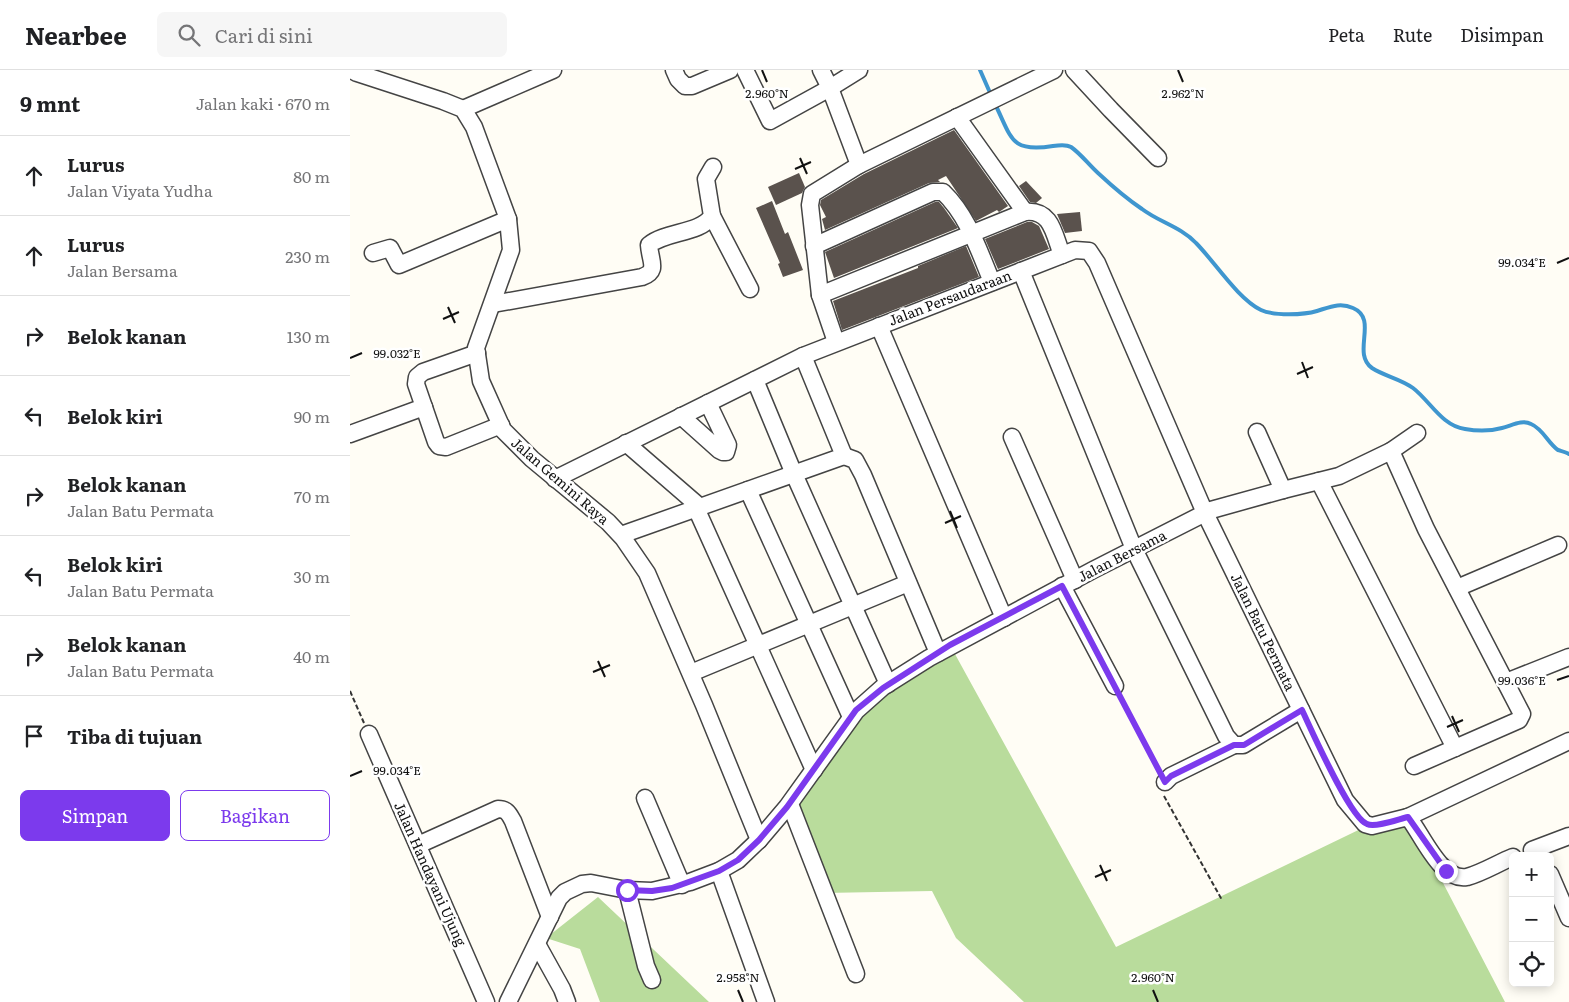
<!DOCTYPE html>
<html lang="id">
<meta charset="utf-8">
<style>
body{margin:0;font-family:Literata,serif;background:#f6f6f6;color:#202124}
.controls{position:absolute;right:15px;bottom:15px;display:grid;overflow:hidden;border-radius:8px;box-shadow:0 2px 12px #0003}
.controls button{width:45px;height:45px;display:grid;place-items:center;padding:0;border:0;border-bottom:1px solid #e0e0e0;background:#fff;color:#202124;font:25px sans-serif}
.stop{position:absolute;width:15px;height:15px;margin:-11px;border:4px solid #7c3aed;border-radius:50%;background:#fff}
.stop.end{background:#7c3aed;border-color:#fff;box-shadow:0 1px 5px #0008}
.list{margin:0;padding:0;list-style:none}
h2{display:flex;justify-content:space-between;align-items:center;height:65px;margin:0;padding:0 20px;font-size:21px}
h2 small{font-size:16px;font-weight:400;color:#757577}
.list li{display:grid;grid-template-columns:32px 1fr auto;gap:15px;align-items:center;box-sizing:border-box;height:80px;padding:0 20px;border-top:1px solid #e0e0e0}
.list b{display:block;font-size:19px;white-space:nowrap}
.list p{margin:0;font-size:16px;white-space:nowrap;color:#757577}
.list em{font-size:16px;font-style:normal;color:#757577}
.actions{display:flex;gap:10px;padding:15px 20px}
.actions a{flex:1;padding:11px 0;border:1px solid #7c3aed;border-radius:8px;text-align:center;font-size:18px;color:#7c3aed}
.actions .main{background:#7c3aed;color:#fff}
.icon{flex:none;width:28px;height:28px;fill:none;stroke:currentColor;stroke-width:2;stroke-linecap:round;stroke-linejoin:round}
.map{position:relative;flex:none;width:1219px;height:932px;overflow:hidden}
header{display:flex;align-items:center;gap:30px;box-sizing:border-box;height:70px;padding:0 25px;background:#fff;border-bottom:1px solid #e0e0e0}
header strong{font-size:24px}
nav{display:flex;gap:28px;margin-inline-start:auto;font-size:18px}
.search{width:350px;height:45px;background:#f6f6f6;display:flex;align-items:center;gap:12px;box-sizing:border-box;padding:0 18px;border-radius:8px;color:#757577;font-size:19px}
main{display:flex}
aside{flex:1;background:#fff}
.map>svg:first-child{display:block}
.forest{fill:#b9dc9c}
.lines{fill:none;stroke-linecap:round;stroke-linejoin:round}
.stream{stroke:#3f96cf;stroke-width:4}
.building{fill:#5a524d}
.minor-casing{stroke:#444;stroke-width:19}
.path{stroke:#333;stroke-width:2;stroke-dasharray:5 2.5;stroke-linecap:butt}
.minor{stroke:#fff;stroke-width:16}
.route{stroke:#7c3aed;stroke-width:6}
.ticks{fill:none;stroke:#111;stroke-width:2}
.labels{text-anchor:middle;stroke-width:5;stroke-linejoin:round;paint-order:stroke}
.street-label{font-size:14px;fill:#111;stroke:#fff}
.ticks-label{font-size:12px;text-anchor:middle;fill:#111;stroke:#fff;stroke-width:5;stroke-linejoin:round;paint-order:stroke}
</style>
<header>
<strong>Nearbee</strong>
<div class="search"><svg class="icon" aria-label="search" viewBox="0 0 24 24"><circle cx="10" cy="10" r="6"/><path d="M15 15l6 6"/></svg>Cari di sini</div>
<nav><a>Peta</a><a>Rute</a><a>Disimpan</a></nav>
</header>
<main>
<aside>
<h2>9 mnt<small>Jalan kaki · 670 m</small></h2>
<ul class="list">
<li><svg class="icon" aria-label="ahead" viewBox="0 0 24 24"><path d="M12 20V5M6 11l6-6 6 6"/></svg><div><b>Lurus</b><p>Jalan Viyata Yudha</p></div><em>80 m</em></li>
<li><svg class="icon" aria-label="ahead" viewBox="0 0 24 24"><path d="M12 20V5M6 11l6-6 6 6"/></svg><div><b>Lurus</b><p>Jalan Bersama</p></div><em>230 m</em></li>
<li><svg class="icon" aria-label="right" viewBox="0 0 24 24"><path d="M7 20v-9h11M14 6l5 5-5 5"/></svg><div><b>Belok kanan</b></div><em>130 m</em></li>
<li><svg class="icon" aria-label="left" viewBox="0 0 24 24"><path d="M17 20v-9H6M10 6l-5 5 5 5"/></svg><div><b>Belok kiri</b></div><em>90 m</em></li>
<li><svg class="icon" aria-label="right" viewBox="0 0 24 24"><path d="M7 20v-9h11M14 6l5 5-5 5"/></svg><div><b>Belok kanan</b><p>Jalan Batu Permata</p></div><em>70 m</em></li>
<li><svg class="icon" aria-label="left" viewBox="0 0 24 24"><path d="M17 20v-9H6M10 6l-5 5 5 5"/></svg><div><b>Belok kiri</b><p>Jalan Batu Permata</p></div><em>30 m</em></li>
<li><svg class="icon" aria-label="right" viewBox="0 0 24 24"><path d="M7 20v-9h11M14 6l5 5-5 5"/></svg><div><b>Belok kanan</b><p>Jalan Batu Permata</p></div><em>40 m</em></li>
<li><svg class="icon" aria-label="arrive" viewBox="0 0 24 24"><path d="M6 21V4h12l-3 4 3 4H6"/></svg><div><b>Tiba di tujuan</b></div></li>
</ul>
<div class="actions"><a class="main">Simpan</a><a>Bagikan</a></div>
</aside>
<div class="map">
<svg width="1219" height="932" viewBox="0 0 1219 932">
<rect width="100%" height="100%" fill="#fffdf5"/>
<!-- forest -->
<g class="forest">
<path d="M 600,575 L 766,877 L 1054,738 L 1155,932 L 674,932 L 606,868 L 582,821 L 474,823 L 440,734 L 506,641 Z"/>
<path d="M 248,827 L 359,932 L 250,932 L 230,879 L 196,868 Z"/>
</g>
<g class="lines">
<!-- stream -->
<g class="stream">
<path d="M 630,0 L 641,25"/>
<path d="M 645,34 C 662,68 660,83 703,76 C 709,75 716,74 721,77 C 731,84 739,95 748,103 C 762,116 777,129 792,139 C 809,152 831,157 846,173 C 864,191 888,229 911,240 C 924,246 954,245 967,241 C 980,237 990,232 1003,238 C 1029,249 1001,283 1022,298 C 1034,306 1051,309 1063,318 C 1080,331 1092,356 1115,359 C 1126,361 1141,361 1152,358 C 1161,356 1172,349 1181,354 C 1193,359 1198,373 1208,380 C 1211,381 1216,382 1219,384"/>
</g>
</g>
<!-- building -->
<g class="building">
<path d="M 604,60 L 658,136 L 649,142 L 647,140 L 626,151 L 596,106 L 588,110 L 590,112 L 579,113 L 475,160 L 472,149 L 476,147 L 470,135 L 471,130 L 514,104 Z"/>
<path d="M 449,103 L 455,117 L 452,123 L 426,135 L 418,117 Z"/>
<path d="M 676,111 L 692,128 L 686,133 L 680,132 L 669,116 Z"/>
<path d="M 422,131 L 435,164 L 438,162 L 453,200 L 433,207 L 428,194 L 430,193 L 406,138 Z"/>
<path d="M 585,132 L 589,132 L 594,138 L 608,158 L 484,208 L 475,182 Z"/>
<path d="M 730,142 L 732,161 L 715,163 L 707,144 Z"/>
<path d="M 677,152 L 682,152 L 689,156 L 699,179 L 648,199 L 635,169 Z"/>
<path d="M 616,176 L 629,207 L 492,260 L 483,231 L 568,198 L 568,196 Z"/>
</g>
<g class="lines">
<!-- minor casing -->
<g class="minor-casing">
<g id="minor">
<path d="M 1,0 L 7,3 L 93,31 L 113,39 L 124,57 L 158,149 L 161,180 L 126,278 L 131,311 L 153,360 L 182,389 L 258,452 L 273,468 L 297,503 L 354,635 L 409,770"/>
<path d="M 324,0 L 328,9 L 335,16 L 342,16 L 380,0"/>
<path d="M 395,0 L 420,51 L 480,18 L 509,0"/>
<path d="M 471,0 L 480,18 L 509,95"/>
<path d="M 724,0 L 761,40 L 808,88"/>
<path d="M 113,39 L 203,0"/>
<path d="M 607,47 L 675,142"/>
<path d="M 362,146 L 400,219"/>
<path d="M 464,176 L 583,122 L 593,122 C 618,146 629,181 642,212"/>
<path d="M 23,183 L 40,178 L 49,195 L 158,149"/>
<path d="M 671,201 L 784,479 L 876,666 L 884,675 L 893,675 L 951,640"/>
<path d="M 470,225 L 675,142 C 702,139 704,165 712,185"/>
<path d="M 143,234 L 292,207 C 309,201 300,191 299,175 C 316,161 350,164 362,146 L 356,109 L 363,97"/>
<path d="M 529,256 L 654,548"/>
<path d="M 486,272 L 470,225 L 460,135 L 462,124 L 509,95 L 704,0"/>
<path d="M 127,283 L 73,302 L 67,307 L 66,314 L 86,372 L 89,376 L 96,377 L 151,355"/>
<path d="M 405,310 L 444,404 L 538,614"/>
<path d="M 331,346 L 369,380 L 373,382 L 376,382 L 378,375 L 358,333"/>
<path d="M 907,362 L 933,420"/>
<path d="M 0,364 L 74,337"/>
<path d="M 662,367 L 725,510"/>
<path d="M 276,373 L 350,437"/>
<path d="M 1041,381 L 1076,459 L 1172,644 L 1169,650 L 1064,696"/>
<path d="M 494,386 L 505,390 L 513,405 L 588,583"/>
<path d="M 205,409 L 453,286 L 725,180 L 739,181 L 747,193 L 855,443 L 995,730 L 1015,754 L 1022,756 L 1058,747 C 1072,764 1091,812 1117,807 C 1132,803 1148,793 1163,787"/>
<path d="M 969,411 L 1105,678"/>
<path d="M 398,420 L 501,647"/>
<path d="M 346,438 L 464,700"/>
<path d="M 271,465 L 494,386 L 453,286"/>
<path d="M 712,516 L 765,616"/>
<path d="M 1107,518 L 1208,475"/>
<path d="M 341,603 L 558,513"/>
<path d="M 1156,612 L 1219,587"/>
<path d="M 19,664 L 136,932"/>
<path d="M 815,712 L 821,706 L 884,675"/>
<path d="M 295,728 L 332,815"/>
<path d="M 440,734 L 506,904"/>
<path d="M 1058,747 L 1219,671"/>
<path d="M 68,775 L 148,739 C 157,739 159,744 163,751 L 200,847"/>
<path d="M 1182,780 L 1219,766"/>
<path d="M 369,801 L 416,932"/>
<path d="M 1200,804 L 1219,848"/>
<path d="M 277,820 L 296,896 L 302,910"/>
<path d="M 187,874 L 212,919 L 217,932"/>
<path d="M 158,932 L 209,828 L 215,822 L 232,814 L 241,813 L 277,820 L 302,821 L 340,812 L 369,801 L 388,790 L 409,770 L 437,737 L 506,641 L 533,617 L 579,588 L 743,500 L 861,440 L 933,420 L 989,406 L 1041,381 L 1067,363"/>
</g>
</g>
<!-- path -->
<g class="path">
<path d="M 0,621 L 14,653"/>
<path d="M 771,627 L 808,698"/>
<path d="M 814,726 L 872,830"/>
</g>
<!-- minor -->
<use href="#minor" class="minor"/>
</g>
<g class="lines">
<!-- route -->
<path class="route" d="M 277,820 L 302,821 L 322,818 L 369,801 L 388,790 L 409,770 L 437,737 L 506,640 L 533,618 L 600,575 L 712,516 L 815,712 L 821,706 L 884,675 L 894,675 L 952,640 C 962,661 1000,748 1017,754 C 1025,758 1049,749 1058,747 L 1096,801"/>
</g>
<!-- ticks -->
<path class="ticks" d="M 412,0 L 417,12M 828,0 L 833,12M 450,88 L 457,104M 445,99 L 461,92M 1207,193 L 1219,188M 98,237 L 105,253M 93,249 L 109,242M 0,288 L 12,283M 952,292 L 958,308M 947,304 L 963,297M 600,441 L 607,458M 595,453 L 611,446M 248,591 L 255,607M 243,602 L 260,595M 1207,610 L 1219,606M 1102,646 L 1109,662M 1097,657 L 1113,650M 0,706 L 12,701M 750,795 L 757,811M 745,807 L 761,800M 388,920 L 393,932M 803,920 L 808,932"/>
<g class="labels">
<!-- street labels -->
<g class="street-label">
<text transform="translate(600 228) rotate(-21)" y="5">Jalan Persaudaraan</text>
<text transform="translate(210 411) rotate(41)" y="5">Jalan Gemini Raya</text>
<text transform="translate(772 486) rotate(-27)" y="5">Jalan Bersama</text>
<text transform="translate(913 562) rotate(64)" y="5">Jalan Batu Permata</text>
<text transform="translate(80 804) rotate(66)" y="5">Jalan Handayani Ujung</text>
</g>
</g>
<g class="ticks-label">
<text x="417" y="28">2.960°N</text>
<text x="833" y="28">2.962°N</text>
<text x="1172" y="197">99.034°E</text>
<text x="47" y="288">99.032°E</text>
<text x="1172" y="615">99.036°E</text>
<text x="47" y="705">99.034°E</text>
<text x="388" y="912">2.958°N</text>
<text x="803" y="912">2.960°N</text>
</g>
</svg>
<div class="controls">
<button>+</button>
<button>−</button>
<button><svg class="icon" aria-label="locate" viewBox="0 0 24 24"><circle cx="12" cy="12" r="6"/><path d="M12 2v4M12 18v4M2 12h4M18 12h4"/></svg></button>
</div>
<div class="stop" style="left:277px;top:820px"></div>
<div class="stop end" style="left:1096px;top:801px"></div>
</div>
</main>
